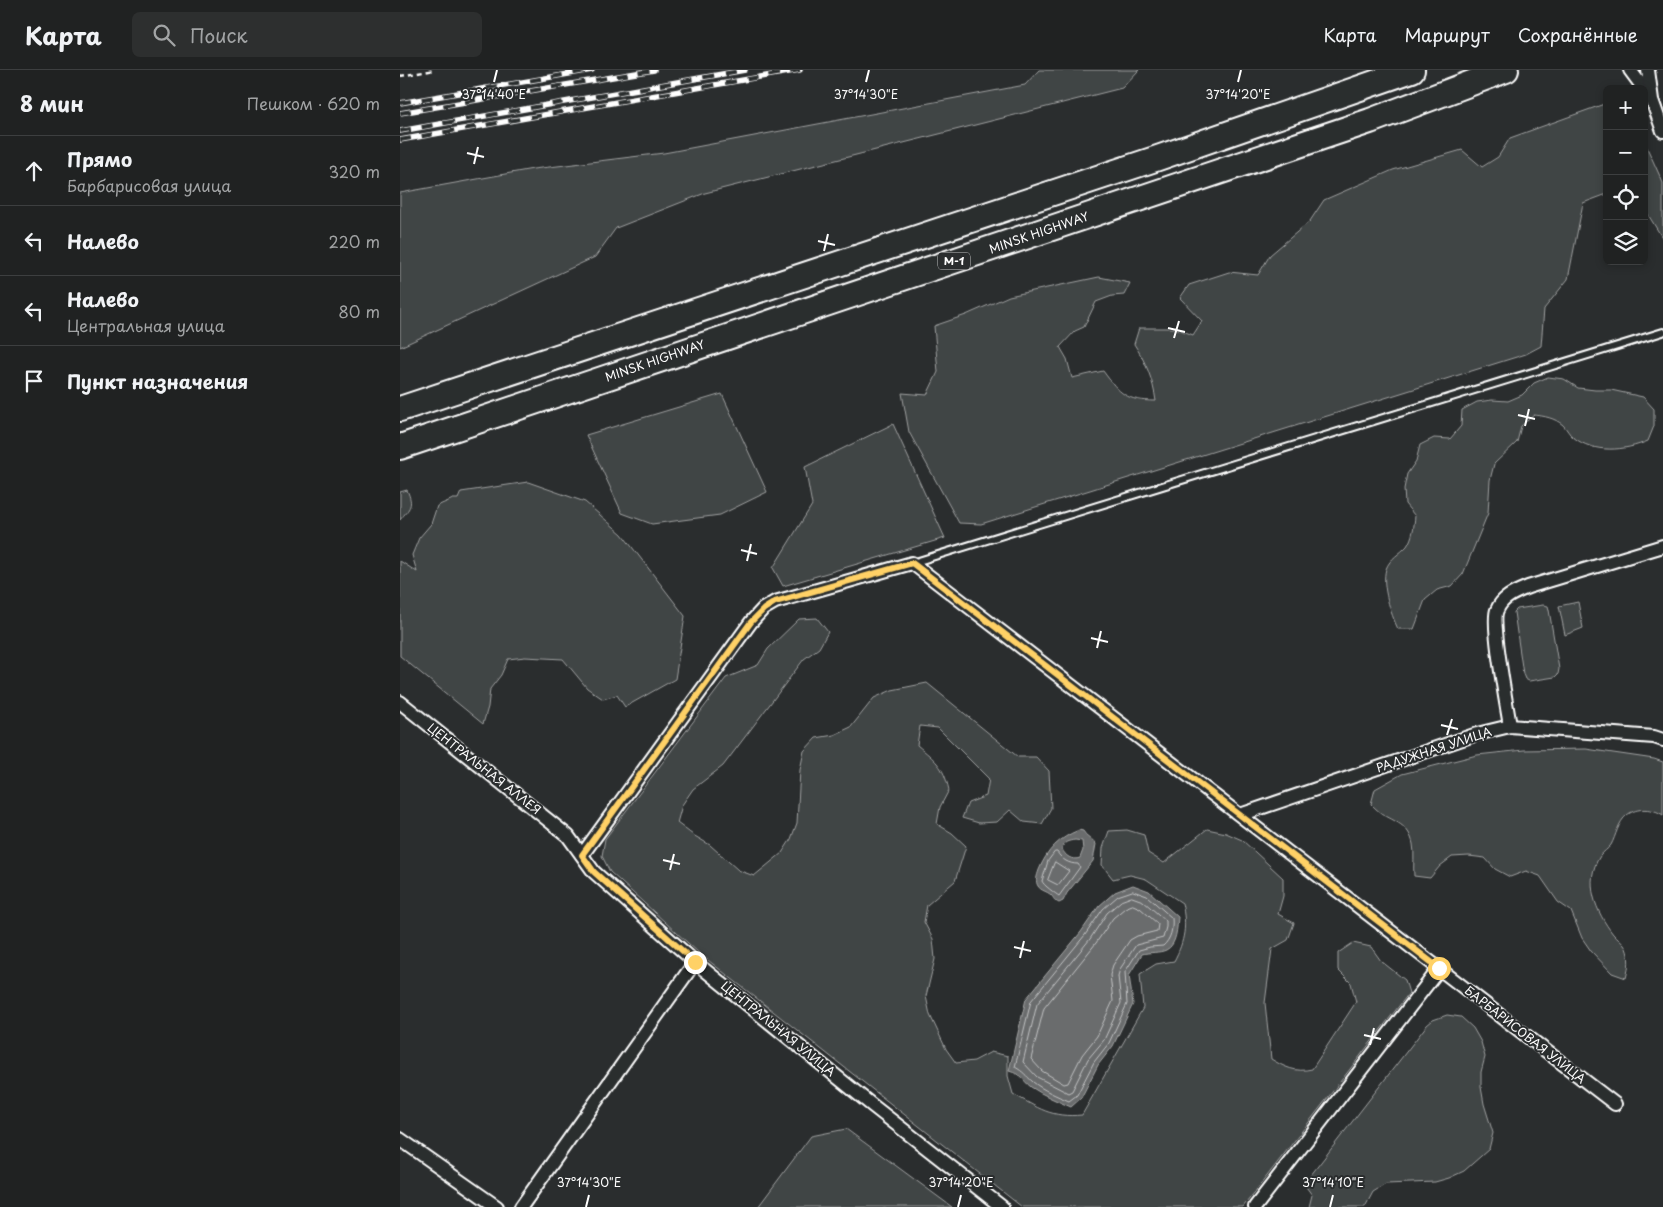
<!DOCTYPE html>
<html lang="ru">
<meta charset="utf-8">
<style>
body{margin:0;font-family:"Playpen Sans",sans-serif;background:#2d2f2f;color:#f1f3f6}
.controls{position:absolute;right:15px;top:15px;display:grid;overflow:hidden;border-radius:8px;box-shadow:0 2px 8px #0003}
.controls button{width:45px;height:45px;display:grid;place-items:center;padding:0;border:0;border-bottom:1px solid #3d3f40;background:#202222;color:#f1f3f6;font:25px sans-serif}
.stop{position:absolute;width:15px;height:15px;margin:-11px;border:4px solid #ffd166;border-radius:50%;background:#fff}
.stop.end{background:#ffd166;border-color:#fff;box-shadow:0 1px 5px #0008}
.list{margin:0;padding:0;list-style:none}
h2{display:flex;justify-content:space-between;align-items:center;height:65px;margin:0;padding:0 20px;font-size:21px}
h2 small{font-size:16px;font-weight:400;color:#a2a4a5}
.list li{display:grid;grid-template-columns:32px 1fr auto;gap:15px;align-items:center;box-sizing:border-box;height:70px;padding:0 20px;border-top:1px solid #3d3f40}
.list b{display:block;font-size:19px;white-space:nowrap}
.list p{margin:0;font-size:16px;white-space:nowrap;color:#a2a4a5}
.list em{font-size:16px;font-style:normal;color:#a2a4a5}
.icon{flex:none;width:28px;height:28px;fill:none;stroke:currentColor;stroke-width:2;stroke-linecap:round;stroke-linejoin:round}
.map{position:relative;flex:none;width:1263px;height:1137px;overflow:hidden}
header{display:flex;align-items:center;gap:30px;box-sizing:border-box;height:70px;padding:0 25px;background:#202222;border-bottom:1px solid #3d3f40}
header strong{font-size:24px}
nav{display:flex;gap:28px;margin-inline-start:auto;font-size:18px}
.search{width:350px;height:45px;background:#2d2f2f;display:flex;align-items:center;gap:12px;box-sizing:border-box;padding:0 18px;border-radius:8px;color:#a2a4a5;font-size:19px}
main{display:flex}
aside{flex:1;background:#202222}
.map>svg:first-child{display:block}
.green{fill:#414445;stroke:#a0a2a2}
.water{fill:#6a6c6d;stroke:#a6a7a7;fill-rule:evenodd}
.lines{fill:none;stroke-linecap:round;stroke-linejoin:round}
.shore{stroke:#c3c4c5;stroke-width:1}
.lane-casing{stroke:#fff;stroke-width:10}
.street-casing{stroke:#fff;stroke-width:16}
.highway-casing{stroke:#fff;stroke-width:28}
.path{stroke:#fff;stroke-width:2.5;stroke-dasharray:5 4;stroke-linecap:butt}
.lane{stroke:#2a2d2e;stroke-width:6}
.street{stroke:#2a2d2e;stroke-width:12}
.highway{stroke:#2a2d2e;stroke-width:24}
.rail-casing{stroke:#fff;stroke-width:5.5}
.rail{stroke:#2a2d2e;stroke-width:4;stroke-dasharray:11;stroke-linecap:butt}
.route{stroke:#ffd166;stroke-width:6}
.ticks{fill:none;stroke:#fff;stroke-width:2}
.labels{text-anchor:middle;stroke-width:4;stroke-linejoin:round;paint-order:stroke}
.shield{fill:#2a2d2e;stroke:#bfc0c0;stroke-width:1}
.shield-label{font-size:11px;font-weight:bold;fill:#fff}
.street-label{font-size:12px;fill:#fff;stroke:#2a2d2e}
.ticks-label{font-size:12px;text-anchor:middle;fill:#fff;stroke:#2a2d2e;stroke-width:4;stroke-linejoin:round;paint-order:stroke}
</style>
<header>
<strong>Карта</strong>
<div class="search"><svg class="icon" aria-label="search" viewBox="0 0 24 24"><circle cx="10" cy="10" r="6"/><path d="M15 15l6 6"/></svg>Поиск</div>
<nav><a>Карта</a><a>Маршрут</a><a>Сохранённые</a></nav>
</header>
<main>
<aside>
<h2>8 мин<small>Пешком · 620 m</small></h2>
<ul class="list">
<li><svg class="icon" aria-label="ahead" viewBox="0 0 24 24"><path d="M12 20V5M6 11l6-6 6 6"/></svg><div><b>Прямо</b><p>Барбарисовая улица</p></div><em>320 m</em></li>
<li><svg class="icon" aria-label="left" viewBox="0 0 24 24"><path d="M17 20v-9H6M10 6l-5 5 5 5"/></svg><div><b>Налево</b></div><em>220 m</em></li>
<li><svg class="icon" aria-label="left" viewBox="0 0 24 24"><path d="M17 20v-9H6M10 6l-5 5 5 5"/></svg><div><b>Налево</b><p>Центральная улица</p></div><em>80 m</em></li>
<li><svg class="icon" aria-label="arrive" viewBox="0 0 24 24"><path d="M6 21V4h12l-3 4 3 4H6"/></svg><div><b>Пункт назначения</b></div></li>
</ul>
</aside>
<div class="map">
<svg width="1263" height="1137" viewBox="0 0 1263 1137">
<rect width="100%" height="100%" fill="#2a2d2e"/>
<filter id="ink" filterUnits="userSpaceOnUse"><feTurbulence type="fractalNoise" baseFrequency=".02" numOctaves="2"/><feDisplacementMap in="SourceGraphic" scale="10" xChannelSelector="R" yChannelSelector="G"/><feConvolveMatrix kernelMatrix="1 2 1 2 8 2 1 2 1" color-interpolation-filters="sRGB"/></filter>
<g filter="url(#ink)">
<!-- green -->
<g class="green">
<path d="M 639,0 L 739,0 L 722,18 L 305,123 L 216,158 L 195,187 L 0,277 L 0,123 L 133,99 L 264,83 L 625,15 Z"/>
<path d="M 1207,33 L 1207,124 L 1183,133 L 1168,209 L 1144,239 L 1141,276 L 1126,284 L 581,454 L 559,453 L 509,362 L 502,323 L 527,325 L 538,302 L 534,256 L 566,245 L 609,226 L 699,207 L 730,213 L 724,225 L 712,226 L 696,232 L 684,257 L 675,261 L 660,277 L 667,289 L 672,308 L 703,301 C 720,324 726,331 756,331 C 753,310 746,292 734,274 L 739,258 L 775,258 L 793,265 L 802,251 L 780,228 L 789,215 L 829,202 L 858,205 L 870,185 L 910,151 L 924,130 L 993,100 L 1062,80 L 1082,97 L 1098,87 L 1110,68 Z"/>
<path d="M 1244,71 L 1263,113 L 1263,169 L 1244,138 Z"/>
<path d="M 1148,307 L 1164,309 L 1178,318 L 1195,320 L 1211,320 L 1243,327 L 1254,339 L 1254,356 L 1248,371 C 1225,381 1194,384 1173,367 C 1169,364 1167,359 1163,355 C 1155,348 1144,346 1134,345 L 1121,356 L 1117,372 L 1094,394 L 1090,410 L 1088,443 L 1063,504 L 1052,516 L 1037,520 L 1025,530 L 1014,559 L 998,559 C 991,544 981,515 986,499 C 990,488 1000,484 1007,476 C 1013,467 1014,456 1015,446 L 1005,434 L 1004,419 L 1007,404 L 1016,391 L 1020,375 L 1034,368 L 1050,369 L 1061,356 L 1062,340 L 1077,332 L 1092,330 L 1108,331 L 1122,325 L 1134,313 Z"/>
<path d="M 322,324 L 367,422 L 320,445 L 252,454 L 222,443 L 186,365 Z"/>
<path d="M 493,354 L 545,468 L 383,516 L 373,498 L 412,435 L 405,397 Z"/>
<path d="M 128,412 L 185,432 L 222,464 L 285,546 L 275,609 L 225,637 L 217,625 L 203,629 L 187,618 L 163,589 L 125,587 L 108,589 L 101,605 L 90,619 L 88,637 L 83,654 L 0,586 L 0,491 L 17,502 L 12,485 L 19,468 L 31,454 L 37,436 L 53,429 L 58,429 L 61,422 Z"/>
<path d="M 7,420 C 14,436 10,437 0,450 L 0,422 Z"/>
<path d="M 1178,532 L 1183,558 L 1165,565 L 1159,536 Z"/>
<path d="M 1143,535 L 1148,536 L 1149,540 L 1159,599 L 1158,604 L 1155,607 L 1129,611 L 1125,609 L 1123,604 L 1114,542 L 1117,539 Z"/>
<path d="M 417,548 L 428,562 L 419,578 L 404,589 L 323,696 L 293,719 L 282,735 L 277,753 L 293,765 L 310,775 L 338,800 L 354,806 L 382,783 L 391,769 L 397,753 L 400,700 L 404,681 L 416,668 L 434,665 L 451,657 L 474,628 L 492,620 L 527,613 L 618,687 L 636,687 L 649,701 L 651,738 L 642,754 L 624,752 L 610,740 L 597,752 L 579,753 L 562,748 L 568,733 L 586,726 L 589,709 L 538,658 L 520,656 L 517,675 C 536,691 543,695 549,720 L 540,737 L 537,754 L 552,763 L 566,776 L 555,811 L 527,835 L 524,852 L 533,869 L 535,889 L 526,926 L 530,945 L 546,979 L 556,993 L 574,991 L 591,982 L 608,986 L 608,1006 L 613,1024 C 638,1038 651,1048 682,1045 L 743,938 L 740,904 L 756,894 L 774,891 C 785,870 787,856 782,833 L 746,809 L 730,805 L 713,809 L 702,795 L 703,778 L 709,761 L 727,760 L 744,765 L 748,783 L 764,793 L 807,759 L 826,763 L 842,770 L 883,808 L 883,826 L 878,844 L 894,853 L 888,870 L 872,879 L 865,933 L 871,989 C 884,997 896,1003 912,999 L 956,932 L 951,913 L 938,900 L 938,883 L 953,873 L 971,877 L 981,891 L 1005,910 L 1009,923 L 843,1137 L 622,1137 L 299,883 L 210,802 L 202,786 L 205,769 L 326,608 L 358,595 L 368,579 L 399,549 Z"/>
<path d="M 1186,679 L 1254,689 L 1263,692 L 1263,745 C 1253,738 1237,737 1227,745 C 1218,752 1216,766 1211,775 C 1208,779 1203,782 1200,786 C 1183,812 1196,842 1213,864 C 1217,869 1223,872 1226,878 C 1230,888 1229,897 1226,908 L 1212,903 L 1191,881 L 1182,868 L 1171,841 L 1158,832 L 1140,806 L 1126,801 L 1110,807 L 1095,799 L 1085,788 L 1069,786 L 1052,787 L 1040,796 L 1030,808 L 1014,806 C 1013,796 1015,783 1013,774 C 1009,756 998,753 984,745 C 979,742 975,738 971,734 L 975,719 L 1002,704 L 1077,685 L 1124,680 Z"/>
<path d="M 1047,945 L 1061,947 L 1073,958 L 1081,972 L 1085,987 L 1081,1002 L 1081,1017 L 1084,1034 L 1093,1063 L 1089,1079 L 1064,1101 L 1049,1108 L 1035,1112 L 986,1114 L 973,1122 L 965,1137 L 909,1137 L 912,1125 L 904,1114 L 1027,955 L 1033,950 Z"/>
<path d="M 446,1059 L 552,1137 L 358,1137 L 411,1066 Z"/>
</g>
<!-- water -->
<g class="water">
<path d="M 679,760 L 683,761 C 686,767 692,768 696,774 L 693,791 L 667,823 L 663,831 L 659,833 C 654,831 654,828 651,825 C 647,821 641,821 638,816 C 635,811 637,806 639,800 C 647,780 659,768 679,760 ZM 675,770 L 682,771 L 683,780 L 680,788 C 672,791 665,786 662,779 C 663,772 668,771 675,770 Z"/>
<path d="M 733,815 L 749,821 L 778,847 C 777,857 777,875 766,880 C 760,883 749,882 742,884 L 729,905 L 733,934 L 713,976 L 698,995 L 681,1028 L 671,1037 C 657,1031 643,1025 631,1017 C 621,1009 623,1005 609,1001 L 626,929 L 681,862 L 699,836 L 715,822 Z"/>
</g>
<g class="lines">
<!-- shore -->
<g class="shore">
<path d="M 655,782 L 657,782 C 662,790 669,794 678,794 L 680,797 L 659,826 C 656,824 643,815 642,811 L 648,791 Z"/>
<path d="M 655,792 L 669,801 L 658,815 L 648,810 Z"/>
<path d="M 733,821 L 747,826 L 772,848 C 773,859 771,869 763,876 L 750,877 L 739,880 L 725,902 L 727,934 L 709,973 L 694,992 L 677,1025 L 669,1031 C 657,1026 643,1020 633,1012 C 625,1005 624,1002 615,997 L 631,931 L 685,865 L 703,839 L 718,826 Z"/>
<path d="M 732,827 L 743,831 L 766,851 L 766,857 L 763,868 L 736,875 L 720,899 L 718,906 L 721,933 L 704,970 L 688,989 L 672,1021 L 668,1023 L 637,1007 L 623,992 L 637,934 L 690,869 L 707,843 L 721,831 Z"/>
<path d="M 733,835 L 740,838 L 758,854 L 757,861 L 737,866 L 730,870 L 713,895 L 710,905 L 713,931 L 697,966 L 682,985 L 668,1013 L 664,1014 L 642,1001 L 631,989 L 644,938 L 696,873 L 713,848 L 725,838 Z"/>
</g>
<!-- lane casing -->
<g class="lane-casing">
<path id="lane" d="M 512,493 L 1263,262"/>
</g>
<!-- street casing -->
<g class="street-casing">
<g id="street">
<path d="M 1230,0 L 1244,19"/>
<path d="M 1248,0 L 1252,30 L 1263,61"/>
<path d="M 0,632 L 168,766 L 194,802 L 295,892 L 473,1036 L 602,1137"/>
<path d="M 1110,656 C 1107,637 1091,552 1097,540 C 1102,527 1116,522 1128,517 L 1263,476"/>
<path d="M 840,745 L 1077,664 L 1110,656 L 1254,667 L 1263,670"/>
<path d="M 182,785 L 351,552 L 363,539 L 375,532 L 512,493 L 1215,1034"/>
<path d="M 0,1069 L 97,1137"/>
<path d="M 121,1137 L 295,892"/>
<path d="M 855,1137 L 1039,899"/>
</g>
</g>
<!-- highway casing -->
<g class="highway-casing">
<g id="highway">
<path d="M 0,339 L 755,89 L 1012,0"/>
<path d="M 0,377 L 970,51 L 1106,0"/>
</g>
</g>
<!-- path -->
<path class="path" d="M 0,6 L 35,0"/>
<!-- lane -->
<use href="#lane" class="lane"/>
<!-- street -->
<use href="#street" class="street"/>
<!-- highway -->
<use href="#highway" class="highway"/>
<!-- rail casing -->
<g class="rail-casing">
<g id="rail">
<path d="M 0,33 L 192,0"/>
<path d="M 0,43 L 254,0"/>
<path d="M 0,61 L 345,0"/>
<path d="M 0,70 L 400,0"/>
</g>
</g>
<!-- rail -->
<use href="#rail" class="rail"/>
</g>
</g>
<g class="lines" filter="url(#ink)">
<!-- route -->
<path class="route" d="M 295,892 L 194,802 L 182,785 L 351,552 L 364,539 L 375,532 L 512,493 L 1039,898"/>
</g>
<!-- ticks -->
<path class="ticks" d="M 94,12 L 97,0M 466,12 L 469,0M 838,12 L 841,0M 67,83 L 84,87M 74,94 L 78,77M 418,171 L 435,175M 424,181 L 428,164M 768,258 L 785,262M 774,268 L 779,251M 1118,345 L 1135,349M 1125,356 L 1129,339M 341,480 L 357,484M 347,491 L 351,474M 691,568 L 708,572M 697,578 L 701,561M 1041,655 L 1058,659M 1047,665 L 1052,649M 263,790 L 280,794M 270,800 L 274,784M 614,877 L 631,881M 620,888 L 624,871M 964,965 L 981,969M 970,975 L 974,958M 186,1137 L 189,1125M 558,1137 L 561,1125M 930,1137 L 933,1125"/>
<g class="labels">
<!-- shield labels -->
<rect class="shield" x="538" y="182.5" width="32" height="17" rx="4"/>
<g class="shield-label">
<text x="554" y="195">М-1</text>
</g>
<!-- street labels -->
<g class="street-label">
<text transform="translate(639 163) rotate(-19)" y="4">MINSK HIGHWAY</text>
<text transform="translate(255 291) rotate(-19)" y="4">MINSK HIGHWAY</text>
<text transform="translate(1034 680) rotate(-18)" y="4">РАДУЖНАЯ УЛИЦА</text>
<text transform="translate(84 699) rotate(38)" y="4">ЦЕНТРАЛЬНАЯ АЛЛЕЯ</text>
<text transform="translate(378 959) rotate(39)" y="4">ЦЕНТРАЛЬНАЯ УЛИЦА</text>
<text transform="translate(1125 965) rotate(38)" y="4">БАРБАРИСОВАЯ УЛИЦА</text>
</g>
</g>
<g class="ticks-label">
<text x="94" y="29">37°14'40"E</text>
<text x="466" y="29">37°14'30"E</text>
<text x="838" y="29">37°14'20"E</text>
<text x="189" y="1117">37°14'30"E</text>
<text x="561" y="1117">37°14'20"E</text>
<text x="933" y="1117">37°14'10"E</text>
</g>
</svg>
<div class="controls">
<button>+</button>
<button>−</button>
<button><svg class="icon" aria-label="locate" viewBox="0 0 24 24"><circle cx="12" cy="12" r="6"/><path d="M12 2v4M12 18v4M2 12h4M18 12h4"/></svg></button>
<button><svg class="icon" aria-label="layers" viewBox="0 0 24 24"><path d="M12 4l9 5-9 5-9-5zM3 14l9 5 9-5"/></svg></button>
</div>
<div class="stop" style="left:1039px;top:898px"></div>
<div class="stop end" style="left:295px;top:892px"></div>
</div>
</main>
